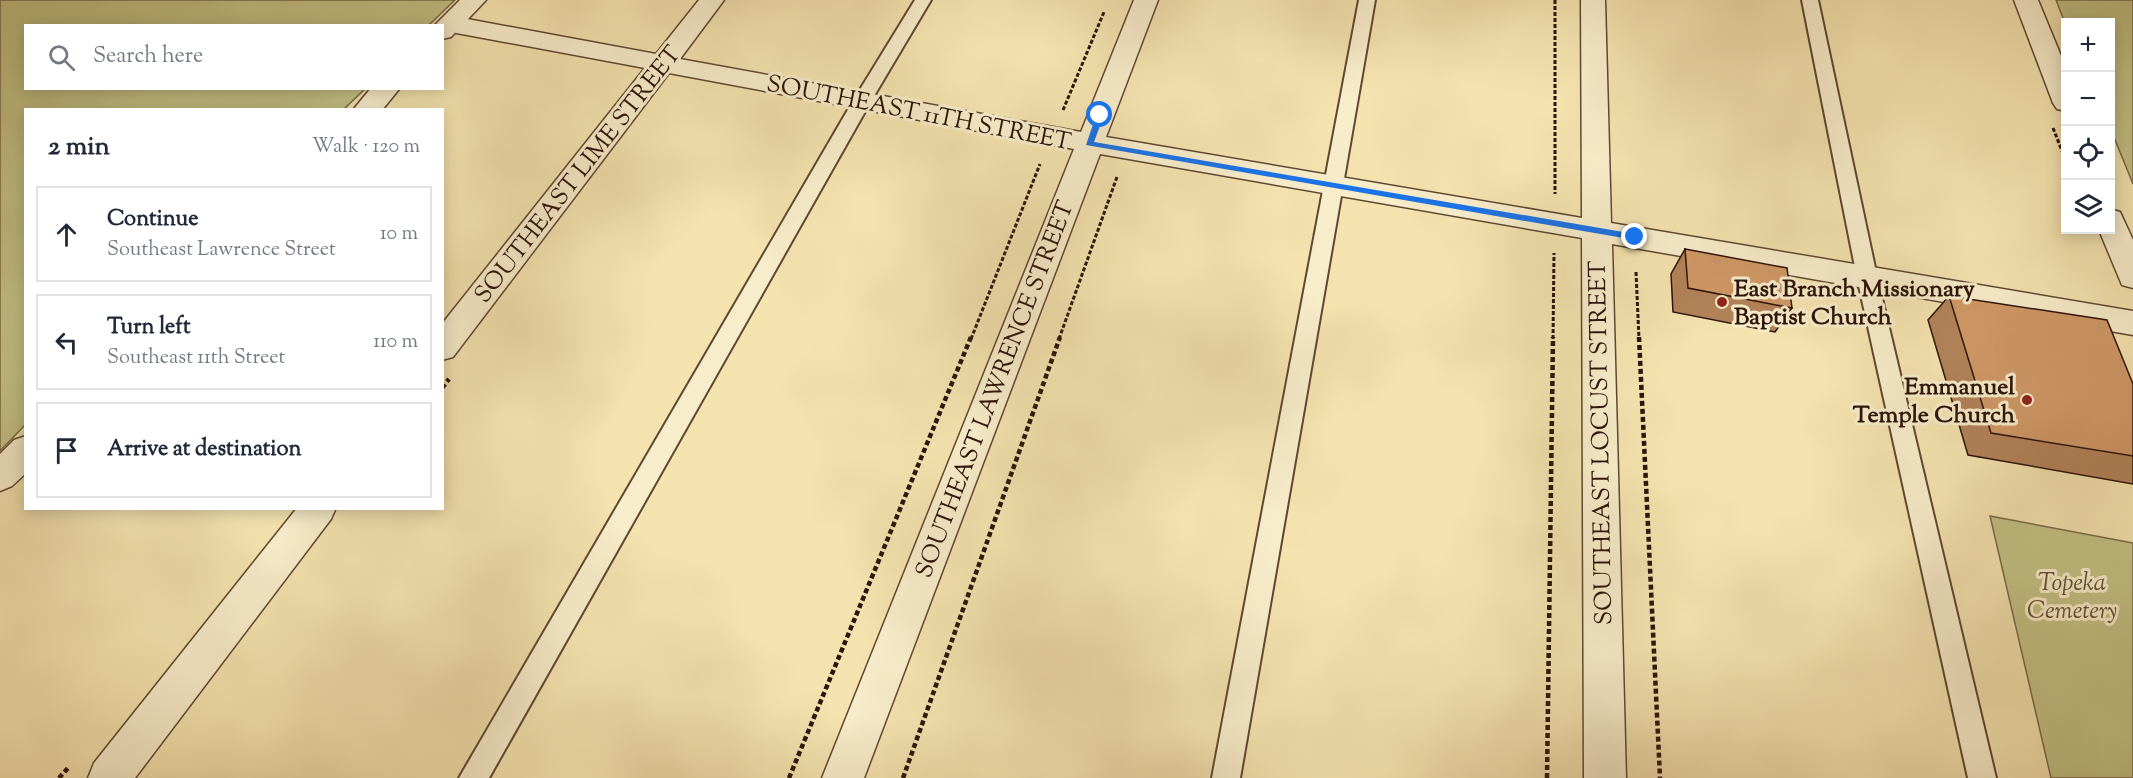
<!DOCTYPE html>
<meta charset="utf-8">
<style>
body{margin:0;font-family:"Sorts Mill Goudy",serif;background:#f6f6f7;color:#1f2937}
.controls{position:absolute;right:18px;top:18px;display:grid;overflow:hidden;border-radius:0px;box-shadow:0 3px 15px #0003}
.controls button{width:54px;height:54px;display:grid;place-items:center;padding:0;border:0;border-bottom:2px solid #e0e1e3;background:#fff;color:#1f2937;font:30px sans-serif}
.stop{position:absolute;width:18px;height:18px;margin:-14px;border:4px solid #1a73e8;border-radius:50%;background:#fff}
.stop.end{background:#1a73e8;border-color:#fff;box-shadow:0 2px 6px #0008}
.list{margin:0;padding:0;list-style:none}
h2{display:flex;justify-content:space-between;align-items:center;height:78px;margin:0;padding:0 24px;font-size:26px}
h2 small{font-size:20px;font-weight:400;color:#747a83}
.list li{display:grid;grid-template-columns:39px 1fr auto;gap:18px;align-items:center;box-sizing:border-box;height:96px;margin:0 12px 12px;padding:0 12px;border:2px solid #e0e1e3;border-radius:0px}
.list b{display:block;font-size:22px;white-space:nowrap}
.list p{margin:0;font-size:20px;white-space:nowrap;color:#747a83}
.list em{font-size:20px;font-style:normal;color:#747a83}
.icon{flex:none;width:33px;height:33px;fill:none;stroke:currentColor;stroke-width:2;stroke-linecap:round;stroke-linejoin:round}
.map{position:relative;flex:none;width:2133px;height:778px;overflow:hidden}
.search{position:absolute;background:#fff;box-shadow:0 3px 15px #0003;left:24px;top:24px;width:420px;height:66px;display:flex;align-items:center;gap:15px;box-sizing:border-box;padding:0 21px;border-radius:0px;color:#747a83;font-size:22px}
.panel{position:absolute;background:#fff;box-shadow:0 3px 15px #0003;left:24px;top:108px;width:420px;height:402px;border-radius:0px}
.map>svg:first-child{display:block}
.green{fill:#c3c185;stroke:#786a47;stroke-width:1.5}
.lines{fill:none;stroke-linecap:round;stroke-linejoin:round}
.service-casing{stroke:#5e4732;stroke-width:4}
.minor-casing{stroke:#5e4732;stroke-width:3}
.tertiary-casing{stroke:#5e4732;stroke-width:3}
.path-far1{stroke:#2c1309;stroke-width:3;stroke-dasharray:4 2;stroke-linecap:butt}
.path{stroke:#2c1309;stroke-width:4.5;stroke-dasharray:5 3;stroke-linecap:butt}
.service{fill:#f8edcb;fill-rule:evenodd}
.minor{fill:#f8edcb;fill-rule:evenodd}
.tertiary{fill:#f8edcb;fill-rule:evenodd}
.wall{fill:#b28258;stroke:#2c1309;stroke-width:1.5}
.building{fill:#cf9766;stroke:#2c1309;stroke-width:1.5}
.route{fill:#1a73e8}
.poi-dot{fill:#8f2418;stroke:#f8edcb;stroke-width:2}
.labels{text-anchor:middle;stroke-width:6;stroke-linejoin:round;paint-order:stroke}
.street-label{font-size:24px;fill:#2c1309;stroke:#f8edcb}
.poi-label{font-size:24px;font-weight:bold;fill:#2c1309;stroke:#f8edcb;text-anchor:start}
.park-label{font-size:24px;font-style:italic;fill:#615034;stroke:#f8edcb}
</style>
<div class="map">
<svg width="2133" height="778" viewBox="0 0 2133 778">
<rect width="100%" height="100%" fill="#f4e3af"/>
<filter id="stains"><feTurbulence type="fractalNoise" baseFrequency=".00333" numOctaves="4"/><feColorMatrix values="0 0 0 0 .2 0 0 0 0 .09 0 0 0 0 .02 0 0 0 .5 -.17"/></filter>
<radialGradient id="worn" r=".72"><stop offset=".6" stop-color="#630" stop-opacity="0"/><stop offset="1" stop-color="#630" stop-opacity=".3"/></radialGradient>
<!-- green -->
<g class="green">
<path d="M 0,0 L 455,0 L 429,25 L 26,26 L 26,88 L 365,89 L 344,109 L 26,110 L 25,425 L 0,451 Z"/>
<path d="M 2056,0 L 2133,0 L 2133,184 L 2111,130 L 2110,22 L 2065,23 Z"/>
<path d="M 1990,516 L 2133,543 L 2133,778 L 2051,778 Z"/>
</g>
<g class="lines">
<!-- service casing -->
<g class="service-casing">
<g id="service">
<path d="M 915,0 L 931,0 L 871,101 L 489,778 L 459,778 L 853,101 Z"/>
<path d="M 1359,0 L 1375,0 L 1240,778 L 1212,778 Z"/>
<path d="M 1802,0 L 1818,0 L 1877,277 L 1996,778 L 1968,778 L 1857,277 Z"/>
</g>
</g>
<!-- minor casing -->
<g class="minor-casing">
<g id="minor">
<path d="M 699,0 L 724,0 L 680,59 L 1081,132 L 1134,0 L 1158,0 L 1106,137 L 1582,218 L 1581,0 L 1605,0 L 1611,223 L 2133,311 L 2133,335 L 1612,244 L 1626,778 L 1584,778 L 1582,238 L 1100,154 L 864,778 L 822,778 L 1074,149 L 669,73 L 453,357 L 442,360 L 442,324 L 645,68 L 451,32 L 442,29 L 442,26 L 440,26 L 442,19 L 451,16 L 656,54 Z"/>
<path d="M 2014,0 L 2038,0 L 2066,68 L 2066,111 L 2057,109 L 2053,103 Z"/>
<path d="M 2110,209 L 2120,212 L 2133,240 L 2133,288 L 2122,285 L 2099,230 L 2110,230 Z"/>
<path d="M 297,508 L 336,508 L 331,519 L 135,778 L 88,778 L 94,763 Z"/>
</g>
</g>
<!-- tertiary casing -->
<g class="tertiary-casing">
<g id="tertiary">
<path d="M 460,0 L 486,0 L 451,37 L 442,39 L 442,26 L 434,26 Z"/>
<path d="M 371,88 L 400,88 L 382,110 L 353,110 Z"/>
<path d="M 26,436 L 26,473 L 12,486 L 0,491 L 0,454 L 14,440 Z"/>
</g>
</g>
<!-- path-far1 -->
<g class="path-far1">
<path d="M 1555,0 L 1555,194"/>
<path d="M 1063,110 L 1104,12"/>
<path d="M 2053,128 L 2066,161"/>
<path d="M 1636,272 L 1639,339"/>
<path d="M 971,339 L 1040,164"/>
<path d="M 1059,339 L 1117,177"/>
<path d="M 1553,339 L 1554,253"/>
</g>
<!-- path -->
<g class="path">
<path d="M 1639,337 L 1660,778"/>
<path d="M 442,388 L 449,379"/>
<path d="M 59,778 L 69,767"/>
<path d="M 789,778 L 971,337"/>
<path d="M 903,778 L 1060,337"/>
<path d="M 1547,778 L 1553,337"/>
</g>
<!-- service -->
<use href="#service" class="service"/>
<!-- minor -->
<use href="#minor" class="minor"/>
<!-- tertiary -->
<use href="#tertiary" class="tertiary"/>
</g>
<!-- wall -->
<g class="wall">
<path d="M 1685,249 L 1792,308 L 1775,332 L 1673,312 L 1671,274 Z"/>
<path d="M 1949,296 L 2133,456 L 2133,484 L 1968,455 L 1928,320 Z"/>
</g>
<!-- building -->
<g class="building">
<path d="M 1685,249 L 1787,268 L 1792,308 L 1688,288 Z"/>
<path d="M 1949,296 L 2107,320 L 2133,384 L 2133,456 L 1991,433 Z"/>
</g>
<!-- route -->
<path class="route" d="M 1097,113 L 1104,115 L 1094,142 L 1635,234 L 1639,237 L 1635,240 L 1086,145 Z"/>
<!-- markers -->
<g class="poi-dot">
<circle cx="1722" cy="302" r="6"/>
<circle cx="2027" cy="400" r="6"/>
</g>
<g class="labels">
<!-- street labels -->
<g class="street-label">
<text transform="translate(919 112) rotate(11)" y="8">SOUTHEAST 11TH STREET</text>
<text transform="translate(577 174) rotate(-52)" y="8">SOUTHEAST LIME STREET</text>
<text transform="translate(994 389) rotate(-69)" y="8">SOUTHEAST LAWRENCE STREET</text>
<text transform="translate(1600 443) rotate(-91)" y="8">SOUTHEAST LOCUST STREET</text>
</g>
<!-- poi labels -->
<g class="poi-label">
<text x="1734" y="296">East Branch Missionary<tspan x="1734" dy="28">Baptist Church</tspan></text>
<text x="2015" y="394" text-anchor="end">Emmanuel<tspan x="2015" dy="28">Temple Church</tspan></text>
</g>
<!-- park labels -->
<g class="park-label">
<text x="2072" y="590">Topeka<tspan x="2072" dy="28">Cemetery</tspan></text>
</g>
</g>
<rect width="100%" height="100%" filter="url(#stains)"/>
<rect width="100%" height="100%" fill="url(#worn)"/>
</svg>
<div class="controls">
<button>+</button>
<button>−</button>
<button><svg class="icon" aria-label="locate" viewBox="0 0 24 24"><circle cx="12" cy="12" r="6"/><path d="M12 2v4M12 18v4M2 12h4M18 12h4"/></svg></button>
<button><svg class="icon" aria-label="layers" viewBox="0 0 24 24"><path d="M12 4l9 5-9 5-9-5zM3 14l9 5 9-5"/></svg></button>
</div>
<div class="stop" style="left:1100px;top:115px"></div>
<div class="stop end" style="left:1635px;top:237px"></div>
<div class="search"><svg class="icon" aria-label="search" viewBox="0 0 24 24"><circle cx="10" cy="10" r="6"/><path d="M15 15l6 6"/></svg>Search here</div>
<section class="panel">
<h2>2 min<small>Walk · 120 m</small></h2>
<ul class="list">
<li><svg class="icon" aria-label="ahead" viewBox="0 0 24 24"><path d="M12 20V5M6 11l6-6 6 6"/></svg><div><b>Continue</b><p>Southeast Lawrence Street</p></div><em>10 m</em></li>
<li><svg class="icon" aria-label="left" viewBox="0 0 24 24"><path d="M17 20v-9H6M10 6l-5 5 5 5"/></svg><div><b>Turn left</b><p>Southeast 11th Street</p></div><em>110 m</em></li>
<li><svg class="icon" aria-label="arrive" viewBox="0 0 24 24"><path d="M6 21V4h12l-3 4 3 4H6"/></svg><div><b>Arrive at destination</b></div></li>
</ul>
</section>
</div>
